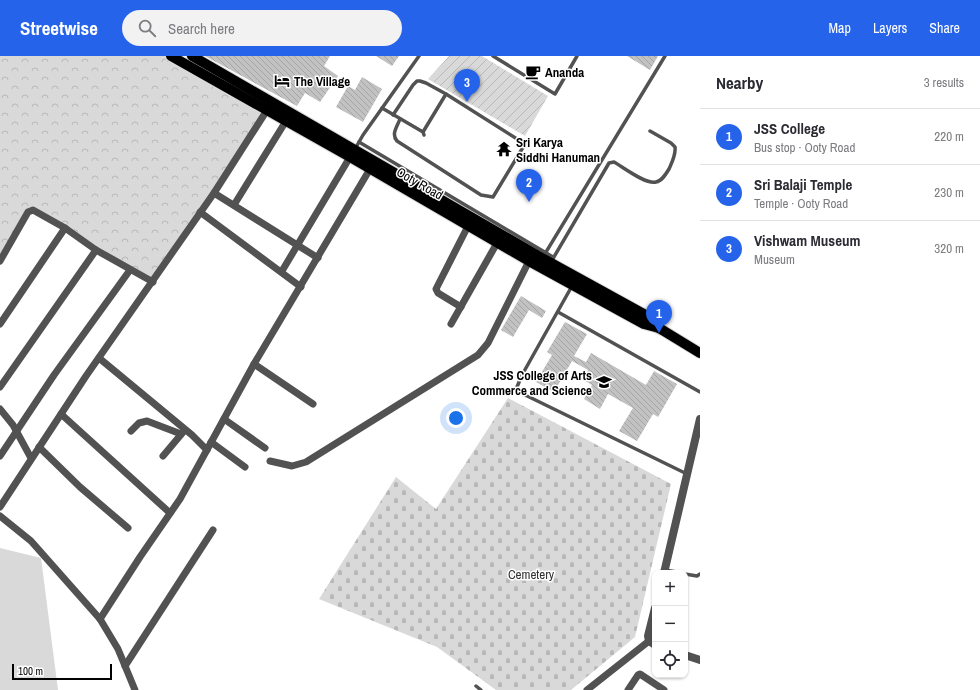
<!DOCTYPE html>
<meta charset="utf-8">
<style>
body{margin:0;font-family:"Archivo Narrow",sans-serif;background:#f2f2f3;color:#2b2b33}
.controls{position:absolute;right:12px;bottom:12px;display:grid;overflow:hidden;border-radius:8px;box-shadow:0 1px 3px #0004}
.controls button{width:36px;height:36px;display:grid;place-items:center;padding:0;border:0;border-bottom:1px solid #e1e1e2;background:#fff;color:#2b2b33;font:20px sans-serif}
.scale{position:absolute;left:12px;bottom:10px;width:100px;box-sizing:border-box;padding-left:4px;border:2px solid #000;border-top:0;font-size:11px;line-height:14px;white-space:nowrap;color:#000;-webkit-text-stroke:3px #fff;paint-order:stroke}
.you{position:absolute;left:456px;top:362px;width:14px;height:14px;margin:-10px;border:3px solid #fff;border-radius:50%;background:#1a73e8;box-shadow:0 0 0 6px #1a73e833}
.badge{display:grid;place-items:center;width:26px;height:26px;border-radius:50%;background:#2563eb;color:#fff;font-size:13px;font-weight:700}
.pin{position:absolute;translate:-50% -33px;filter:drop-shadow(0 1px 2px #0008)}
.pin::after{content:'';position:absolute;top:21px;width:14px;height:12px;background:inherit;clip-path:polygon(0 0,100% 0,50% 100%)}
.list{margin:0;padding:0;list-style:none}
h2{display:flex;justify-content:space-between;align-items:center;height:52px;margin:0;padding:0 16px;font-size:17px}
h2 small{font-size:13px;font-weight:400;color:#7c7c81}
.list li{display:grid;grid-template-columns:26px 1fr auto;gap:12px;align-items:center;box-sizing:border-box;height:56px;padding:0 16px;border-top:1px solid #e1e1e2}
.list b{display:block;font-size:15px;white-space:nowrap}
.list p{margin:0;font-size:13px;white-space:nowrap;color:#7c7c81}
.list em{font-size:13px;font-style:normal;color:#7c7c81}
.icon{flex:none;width:22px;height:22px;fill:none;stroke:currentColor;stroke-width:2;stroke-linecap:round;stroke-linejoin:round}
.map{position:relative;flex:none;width:700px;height:634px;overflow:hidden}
header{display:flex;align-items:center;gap:24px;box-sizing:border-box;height:56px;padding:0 20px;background:#2563eb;color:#fff}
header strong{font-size:19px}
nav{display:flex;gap:22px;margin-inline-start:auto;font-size:14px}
.search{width:280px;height:36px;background:#f2f2f3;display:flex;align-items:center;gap:10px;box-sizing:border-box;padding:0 14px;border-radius:22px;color:#7c7c81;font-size:15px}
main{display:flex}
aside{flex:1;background:#fff}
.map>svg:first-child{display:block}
.grass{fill:#d9d9d9}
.forest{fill:url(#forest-crowns)}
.cemetery{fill:url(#cemetery-stones)}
.garden{fill:url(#garden-furrows)}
.building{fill:url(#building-back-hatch)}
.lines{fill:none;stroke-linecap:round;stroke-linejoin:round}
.primary-casing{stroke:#dbdbdb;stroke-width:12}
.service{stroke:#525252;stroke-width:3.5}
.minor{stroke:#525252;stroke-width:7}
.tertiary{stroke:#525252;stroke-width:8}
.primary{stroke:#000;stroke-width:10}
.labels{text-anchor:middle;stroke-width:3;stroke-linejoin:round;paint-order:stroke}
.poi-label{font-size:13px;font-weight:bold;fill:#000;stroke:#fff;text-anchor:start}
.street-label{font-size:13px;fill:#000;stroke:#fff}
.park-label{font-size:13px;fill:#303030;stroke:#fff}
</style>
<header>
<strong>Streetwise</strong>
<div class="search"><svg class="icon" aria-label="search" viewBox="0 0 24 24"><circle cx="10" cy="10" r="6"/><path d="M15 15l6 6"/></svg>Search here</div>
<nav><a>Map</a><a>Layers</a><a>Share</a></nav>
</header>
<main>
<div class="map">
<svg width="700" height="634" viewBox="0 0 700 634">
<defs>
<pattern id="forest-crowns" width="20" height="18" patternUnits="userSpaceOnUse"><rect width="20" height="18" fill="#d9d9d9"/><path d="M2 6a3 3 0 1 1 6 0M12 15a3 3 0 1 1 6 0" fill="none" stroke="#b8b8b8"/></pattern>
<pattern id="cemetery-stones" width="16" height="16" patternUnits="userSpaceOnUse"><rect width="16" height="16" fill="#d9d9d9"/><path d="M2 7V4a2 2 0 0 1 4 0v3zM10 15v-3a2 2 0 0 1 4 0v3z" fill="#b8b8b8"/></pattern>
<pattern id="garden-furrows" width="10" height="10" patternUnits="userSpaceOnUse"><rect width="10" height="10" fill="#d9d9d9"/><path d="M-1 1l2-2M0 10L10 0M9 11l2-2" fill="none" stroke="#b8b8b8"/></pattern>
<pattern id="building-back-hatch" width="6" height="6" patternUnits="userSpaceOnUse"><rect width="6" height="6" fill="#c2c2c2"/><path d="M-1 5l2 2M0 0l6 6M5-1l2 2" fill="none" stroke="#a5a5a5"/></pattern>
</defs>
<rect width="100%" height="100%" fill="#fff"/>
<!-- grass -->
<path class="grass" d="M 0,492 L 41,502 L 58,634 L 0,634 Z"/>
<!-- forest -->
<path class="forest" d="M 0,0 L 174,0 L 267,54 L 153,226 L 31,154 L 0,203 Z"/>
<!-- cemetery -->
<path class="cemetery" d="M 508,342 L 671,428 L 635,581 L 571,634 L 496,634 L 437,591 L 319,543 L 396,421 L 436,453 Z"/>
<!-- garden -->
<path class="garden" d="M 449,0 L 482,0 L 548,40 L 525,80 L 428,23 Z"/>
<!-- building -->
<g class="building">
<path d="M 205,0 L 330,0 L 324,10 L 338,20 L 320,46 L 305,37 L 297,50 Z"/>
<path d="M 376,0 L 399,0 L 392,10 Z"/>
<path d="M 627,0 L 658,0 L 650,14 Z"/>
<path d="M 362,21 L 382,33 L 363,66 L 336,51 L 348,30 L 355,34 Z"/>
<path d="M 521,240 L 546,255 L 542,262 L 529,254 L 513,281 L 501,274 Z"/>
<path d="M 565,266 L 587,278 L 574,300 L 586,306 L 591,297 L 646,329 L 654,315 L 677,328 L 658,361 L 653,358 L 637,385 L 619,375 L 633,352 L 608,338 L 600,353 L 584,343 L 592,329 L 582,323 L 588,314 L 572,305 L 554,336 L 536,326 L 552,299 L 547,296 Z"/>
</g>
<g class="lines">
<!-- primary casing -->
<g class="primary-casing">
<g id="primary">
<path d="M 171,0 L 350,101 L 529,205 L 644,268 L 659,272 L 700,297"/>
<path d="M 192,0 L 542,202 L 649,261 L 653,264 L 659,272"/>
</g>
</g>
<!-- service -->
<g class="service">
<path d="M 493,0 L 555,38 L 577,0"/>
<path d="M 382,52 L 423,76 L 424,79"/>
<path d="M 393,59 L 413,29 L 417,25 L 420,25 L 426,27 L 446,38 L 525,88 L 493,141 L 481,139 L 397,85 C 391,78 397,71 400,63"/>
<path d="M 423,76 L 446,38"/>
<path d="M 359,86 L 553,201"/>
<path d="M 355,93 L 363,79 L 419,0"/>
<path d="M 543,201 L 665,0"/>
<path d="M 551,206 L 609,107 L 614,106 C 623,111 646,129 656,126 C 662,125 666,118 669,113 C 672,106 676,99 675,91 L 671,87 L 650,75"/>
<path d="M 572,230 L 522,319 L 517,331 L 519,336 L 687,418"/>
<path d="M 558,256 L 700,336"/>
<path d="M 665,514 L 682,517"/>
<path d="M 685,518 L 697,520 L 700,518"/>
<path d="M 476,630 L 481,634"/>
</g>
<!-- minor -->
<g class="minor">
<path d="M 214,137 L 318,202"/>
<path d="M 234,149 L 286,65"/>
<path d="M 200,156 L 301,231"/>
<path d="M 0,205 L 28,156 L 33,154 L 65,172 L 96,194 L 153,226"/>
<path d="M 282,215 L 350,101"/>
<path d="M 461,251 L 438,237 L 436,233 L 468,170"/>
<path d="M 0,268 L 65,172"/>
<path d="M 451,268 L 497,187"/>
<path d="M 99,302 L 192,379 L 207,394"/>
<path d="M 254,308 L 313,348"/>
<path d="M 0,331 L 96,194"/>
<path d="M 0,353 L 13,369 L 31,402"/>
<path d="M 61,358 L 170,457"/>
<path d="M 224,363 L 265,392"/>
<path d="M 131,375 L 139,367 L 147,365 L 181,378"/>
<path d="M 211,386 L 245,411"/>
<path d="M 39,391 L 80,431 L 128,472"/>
<path d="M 0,400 L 54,319 L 130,214"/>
<path d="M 163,400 L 184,375"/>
<path d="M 270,405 L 292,410 L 306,406 L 478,299 L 488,287 L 529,205"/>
<path d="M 0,451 L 86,320 L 214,137 L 269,51"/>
<path d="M 0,460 L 31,485 L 100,563 L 118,593 L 135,634"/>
<path d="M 100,563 L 140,501 L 180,443 L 254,308 L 370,113"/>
<path d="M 125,610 L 213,474"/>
<path d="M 587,634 L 649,585"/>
<path d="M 628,634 L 638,619 L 640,618 L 664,634"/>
</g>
<!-- tertiary -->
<g class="tertiary">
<path d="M 664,517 L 700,363"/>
<path d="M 655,552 L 648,580 L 649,585 L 655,589"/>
<path d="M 685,599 L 700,604"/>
</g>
<!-- primary -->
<use href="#primary" class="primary"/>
</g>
<!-- icons -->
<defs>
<g id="cafe-bare" transform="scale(1.2)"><path d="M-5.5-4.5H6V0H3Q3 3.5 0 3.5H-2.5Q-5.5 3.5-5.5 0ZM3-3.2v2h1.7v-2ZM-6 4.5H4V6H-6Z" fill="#000" stroke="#fff" stroke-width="2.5" paint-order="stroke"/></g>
<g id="hotel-bare" transform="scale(1.2)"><path d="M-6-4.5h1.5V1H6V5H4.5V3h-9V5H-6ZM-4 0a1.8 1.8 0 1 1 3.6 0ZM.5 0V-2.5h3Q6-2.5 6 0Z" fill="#000" stroke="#fff" stroke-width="2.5" paint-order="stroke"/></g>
<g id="temple-bare" transform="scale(1.2)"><path d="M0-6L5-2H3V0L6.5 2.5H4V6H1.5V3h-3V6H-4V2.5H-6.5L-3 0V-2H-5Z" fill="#000" stroke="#fff" stroke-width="2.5" paint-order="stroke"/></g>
<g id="university-bare" transform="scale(1.2)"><path d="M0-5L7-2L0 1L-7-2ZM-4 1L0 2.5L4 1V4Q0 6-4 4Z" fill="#000" stroke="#fff" stroke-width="2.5" paint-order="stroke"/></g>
</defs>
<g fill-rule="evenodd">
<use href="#cafe-bare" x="533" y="16"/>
<use href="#hotel-bare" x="282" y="25"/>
<use href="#temple-bare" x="504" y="93"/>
<use href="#university-bare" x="604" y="326"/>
</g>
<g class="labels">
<!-- poi labels -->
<g class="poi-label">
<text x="545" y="21">Ananda</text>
<text x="294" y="30">The Village</text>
<text x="516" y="91">Sri Karya<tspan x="516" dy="15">Siddhi Hanuman</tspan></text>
<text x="592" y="324" text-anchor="end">JSS College of Arts<tspan x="592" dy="15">Commerce and Science</tspan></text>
</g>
<!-- street labels -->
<g class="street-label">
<text transform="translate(420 127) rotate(30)" y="5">Ooty Road</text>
</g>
<!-- park labels -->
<g class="park-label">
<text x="531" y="523">Cemetery</text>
</g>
</g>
</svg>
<div class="controls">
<button>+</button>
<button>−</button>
<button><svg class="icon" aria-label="locate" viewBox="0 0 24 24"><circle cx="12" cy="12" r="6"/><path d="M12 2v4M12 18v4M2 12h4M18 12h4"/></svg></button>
</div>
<div class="scale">100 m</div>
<div class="you"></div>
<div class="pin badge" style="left:659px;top:277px">1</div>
<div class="pin badge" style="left:529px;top:146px">2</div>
<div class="pin badge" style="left:467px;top:46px">3</div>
</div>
<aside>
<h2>Nearby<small>3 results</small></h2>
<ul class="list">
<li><span class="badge">1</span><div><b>JSS College</b><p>Bus stop · Ooty Road</p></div><em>220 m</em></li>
<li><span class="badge">2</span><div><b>Sri Balaji Temple</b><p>Temple · Ooty Road</p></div><em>230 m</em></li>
<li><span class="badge">3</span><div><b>Vishwam Museum</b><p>Museum</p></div><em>320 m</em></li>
</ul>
</aside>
</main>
